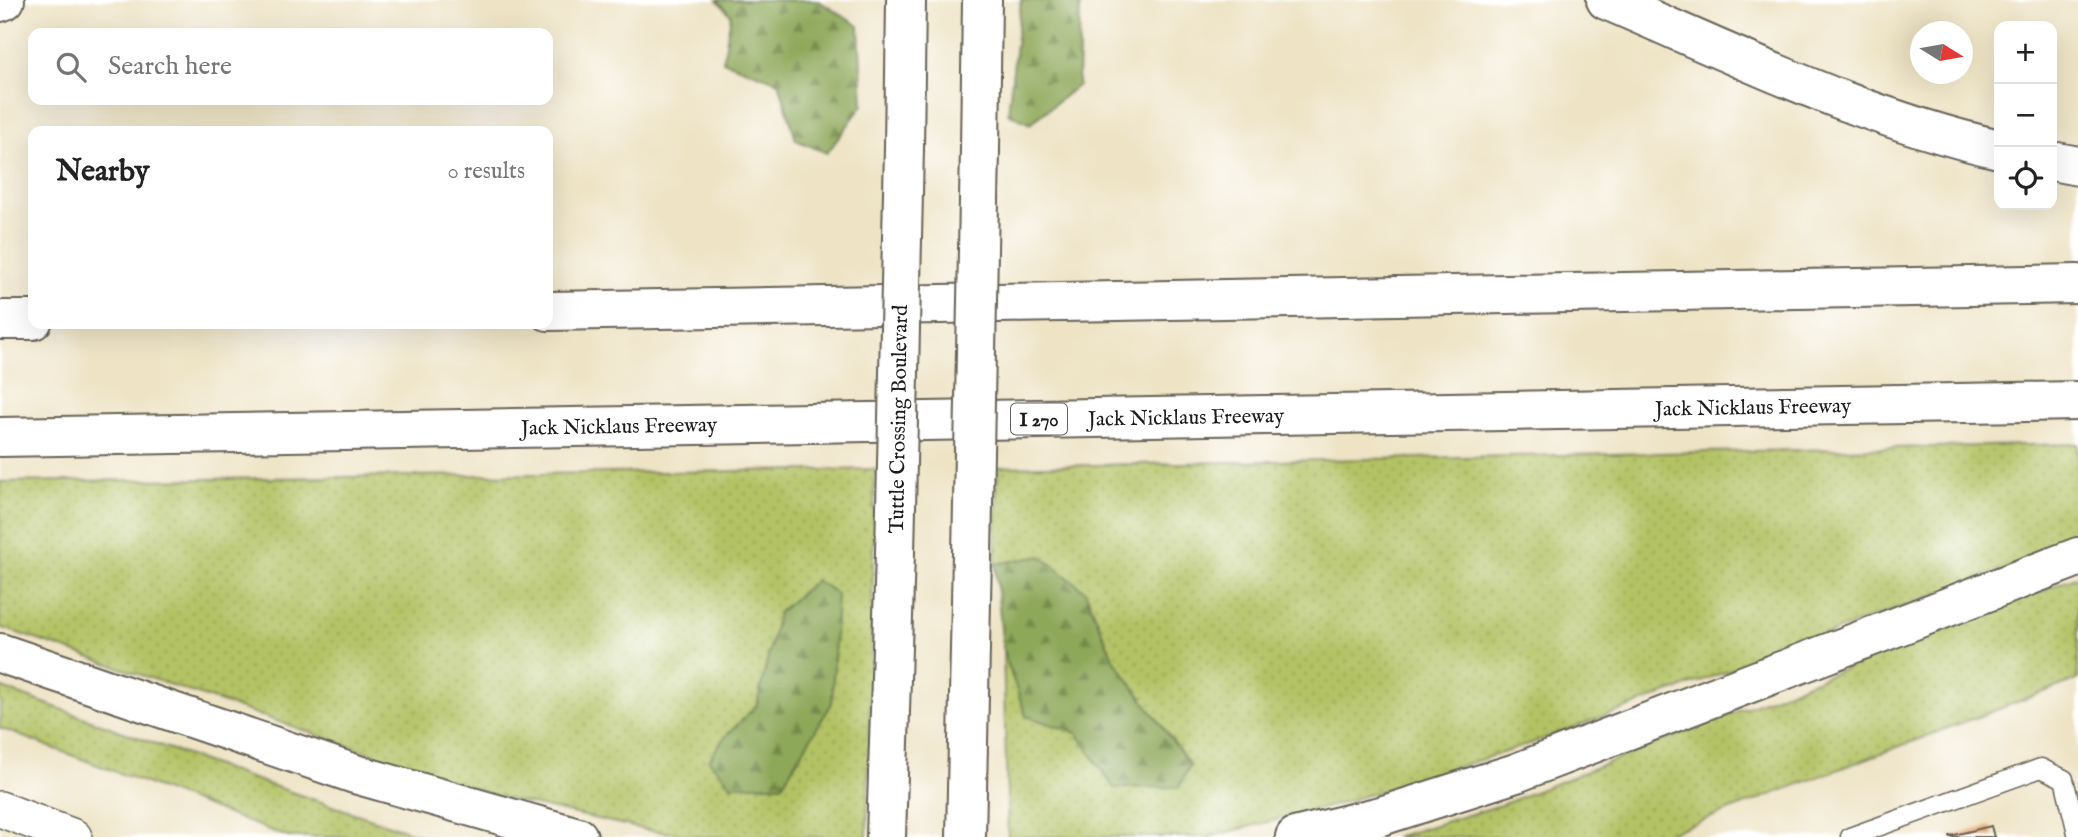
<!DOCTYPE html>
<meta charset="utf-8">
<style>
body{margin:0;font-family:"IM FELL English",serif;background:#f2f2f2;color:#222}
.controls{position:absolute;right:21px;top:21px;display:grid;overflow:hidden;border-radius:14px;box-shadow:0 7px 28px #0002}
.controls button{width:63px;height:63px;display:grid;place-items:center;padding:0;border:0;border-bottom:2px solid #e0e0e0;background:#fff;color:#222;font:35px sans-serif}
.compass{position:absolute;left:1910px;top:21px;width:63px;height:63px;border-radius:50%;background:#fff;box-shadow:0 7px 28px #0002;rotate:101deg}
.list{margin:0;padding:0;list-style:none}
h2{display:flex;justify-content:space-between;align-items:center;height:91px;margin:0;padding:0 28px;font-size:30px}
h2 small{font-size:23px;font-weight:400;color:#767676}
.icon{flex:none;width:38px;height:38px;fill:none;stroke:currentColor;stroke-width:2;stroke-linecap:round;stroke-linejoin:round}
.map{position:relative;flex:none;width:2078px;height:837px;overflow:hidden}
.search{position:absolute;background:#fff;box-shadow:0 7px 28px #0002;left:28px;top:28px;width:525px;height:77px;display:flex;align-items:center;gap:18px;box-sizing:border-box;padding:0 24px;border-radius:14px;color:#767676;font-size:26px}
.panel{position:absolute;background:#fff;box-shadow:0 7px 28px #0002;left:28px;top:126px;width:525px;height:203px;border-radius:14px}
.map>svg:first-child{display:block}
.grass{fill:url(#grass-dots);stroke:#686f40;stroke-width:2}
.forest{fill:url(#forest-firs);stroke:#55623b;stroke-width:2}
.building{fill:#e7a871}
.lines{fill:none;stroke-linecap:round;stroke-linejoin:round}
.service-casing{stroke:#666257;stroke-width:21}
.minor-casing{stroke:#666257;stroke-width:38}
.secondary-casing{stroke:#666257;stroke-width:42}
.motorway-casing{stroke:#666257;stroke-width:42}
.service{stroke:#fff;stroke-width:18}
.minor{stroke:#fff;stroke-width:35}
.secondary{stroke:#fff;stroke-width:38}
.motorway{stroke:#fff;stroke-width:38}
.secondary-bridge-casing{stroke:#666257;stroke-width:42;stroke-linecap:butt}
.secondary-bridge{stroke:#fff;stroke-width:38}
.labels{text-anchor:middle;stroke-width:5;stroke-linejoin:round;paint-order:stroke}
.shield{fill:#fff;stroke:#606060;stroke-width:2}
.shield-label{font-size:19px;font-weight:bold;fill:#1c1c1c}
.street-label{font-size:21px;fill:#1c1c1c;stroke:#fff}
</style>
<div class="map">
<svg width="2078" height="837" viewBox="0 0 2078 837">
<defs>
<pattern id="grass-dots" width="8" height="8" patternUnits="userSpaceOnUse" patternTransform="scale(1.75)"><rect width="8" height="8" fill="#b3c265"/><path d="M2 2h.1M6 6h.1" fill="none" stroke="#99a657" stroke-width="1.8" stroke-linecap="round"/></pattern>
<pattern id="forest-firs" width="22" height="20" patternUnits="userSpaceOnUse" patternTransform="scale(1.75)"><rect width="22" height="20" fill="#8ea85a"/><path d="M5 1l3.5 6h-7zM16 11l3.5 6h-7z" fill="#73884a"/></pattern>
</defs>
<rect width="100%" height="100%" fill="#fff"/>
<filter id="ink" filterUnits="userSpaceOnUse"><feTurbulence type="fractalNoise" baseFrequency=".0143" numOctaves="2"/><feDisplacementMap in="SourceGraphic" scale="14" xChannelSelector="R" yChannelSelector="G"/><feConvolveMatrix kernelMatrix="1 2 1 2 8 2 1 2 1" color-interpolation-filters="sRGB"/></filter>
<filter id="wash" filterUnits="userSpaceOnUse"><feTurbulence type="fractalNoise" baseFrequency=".00686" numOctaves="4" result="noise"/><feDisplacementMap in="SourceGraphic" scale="28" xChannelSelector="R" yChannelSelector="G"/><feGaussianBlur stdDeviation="1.57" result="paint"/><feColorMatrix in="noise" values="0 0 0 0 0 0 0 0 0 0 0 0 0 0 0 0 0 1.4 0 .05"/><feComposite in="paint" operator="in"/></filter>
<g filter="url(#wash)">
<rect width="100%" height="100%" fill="#eee3c5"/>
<!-- grass -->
<g class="grass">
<path d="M 2078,444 L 2078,542 L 1521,747 L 1335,805 L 1208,837 L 1008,837 L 1003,650 L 1026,716 L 1077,733 L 1114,788 L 1190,765 L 1113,658 L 1085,591 L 995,564 L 998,467 Z"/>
<path d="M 875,469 L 867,837 L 704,837 L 647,830 L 500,797 L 0,627 L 0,482 Z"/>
<path d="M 2078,576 L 2078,679 L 1659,837 L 1395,837 L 1501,805 Z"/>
<path d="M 0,687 L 244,776 L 425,837 L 288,837 L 0,728 Z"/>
</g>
<!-- forest -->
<g class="forest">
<path d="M 717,0 L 817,0 L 859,26 L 863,105 L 827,153 L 796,140 L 779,82 L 723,61 L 731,15 Z"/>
<path d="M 1021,0 L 1084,0 L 1080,4 L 1078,85 L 1030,124 L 1008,113 Z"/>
<path d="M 1041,556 L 1085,591 L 1113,658 L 1190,765 L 1179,787 L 1114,788 L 1077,733 L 1026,716 L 1003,650 L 995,564 Z"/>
<path d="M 816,580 L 837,594 L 832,703 L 782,785 L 731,785 L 709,760 L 723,739 L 757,705 L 778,613 Z"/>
</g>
<g id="blocks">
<!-- building -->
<path class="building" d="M 1991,826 L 1994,837 L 1950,837 L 1950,836 Z"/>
</g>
</g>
<g filter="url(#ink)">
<use href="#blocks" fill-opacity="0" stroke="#666257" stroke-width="2"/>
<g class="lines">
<!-- service casing -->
<g class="service-casing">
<path id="service" d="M 1850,837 L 2041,768 L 2064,779 L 2078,837"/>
</g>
<!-- minor casing -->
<g class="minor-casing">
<path id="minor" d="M 0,809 L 74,837"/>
</g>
<!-- secondary casing -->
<g class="secondary-casing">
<g id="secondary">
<path d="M 904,148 L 906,0"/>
<path d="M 980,149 L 982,0"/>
<path d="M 886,837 L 895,553"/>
<path d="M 966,837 L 972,554"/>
</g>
</g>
<!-- motorway casing -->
<g class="motorway-casing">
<g id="motorway">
<path d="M 1606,0 C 1735,55 1863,118 1999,149"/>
<path d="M 0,2 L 5,0"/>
<path d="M 2052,161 L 2078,166"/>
<path d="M 548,311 L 2078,284"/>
<path d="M 0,320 L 33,320"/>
<path d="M 0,437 L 2078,401"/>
<path d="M 0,653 L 355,774 L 578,837"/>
<path d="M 1295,837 L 1381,816 L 1516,773 L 2078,557"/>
</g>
</g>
<!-- service -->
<use href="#service" class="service"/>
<!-- minor -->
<use href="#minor" class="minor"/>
<!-- secondary -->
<use href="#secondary" class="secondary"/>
<!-- motorway -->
<use href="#motorway" class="motorway"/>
<!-- secondary-bridge casing -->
<g class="secondary-bridge-casing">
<g id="secondary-bridge">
<path d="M 895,553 L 904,148"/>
<path d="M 972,554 L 980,149"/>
</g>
</g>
<!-- secondary-bridge -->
<use href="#secondary-bridge" class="secondary-bridge"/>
</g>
</g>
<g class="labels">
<!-- shield labels -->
<rect class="shield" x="1011" y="403.5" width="56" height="31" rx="5"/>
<g class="shield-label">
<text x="1039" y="426">I 270</text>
</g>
<!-- street labels -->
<g class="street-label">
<text transform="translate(1753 407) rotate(-1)" y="7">Jack Nicklaus Freeway</text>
<text transform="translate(1186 417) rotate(-1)" y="7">Jack Nicklaus Freeway</text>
<text transform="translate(898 419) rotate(-89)" y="7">Tuttle Crossing Boulevard</text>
<text transform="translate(619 426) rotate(-1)" y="7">Jack Nicklaus Freeway</text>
</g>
</g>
</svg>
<div class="controls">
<button>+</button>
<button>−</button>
<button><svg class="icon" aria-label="locate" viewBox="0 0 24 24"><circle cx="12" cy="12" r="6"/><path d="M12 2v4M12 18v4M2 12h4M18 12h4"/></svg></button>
</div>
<svg class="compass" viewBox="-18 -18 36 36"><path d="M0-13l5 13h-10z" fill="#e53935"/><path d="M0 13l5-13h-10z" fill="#767676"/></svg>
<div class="search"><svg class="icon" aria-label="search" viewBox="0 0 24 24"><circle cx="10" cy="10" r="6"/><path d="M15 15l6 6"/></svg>Search here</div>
<section class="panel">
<h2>Nearby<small>0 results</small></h2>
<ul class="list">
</ul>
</section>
</div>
